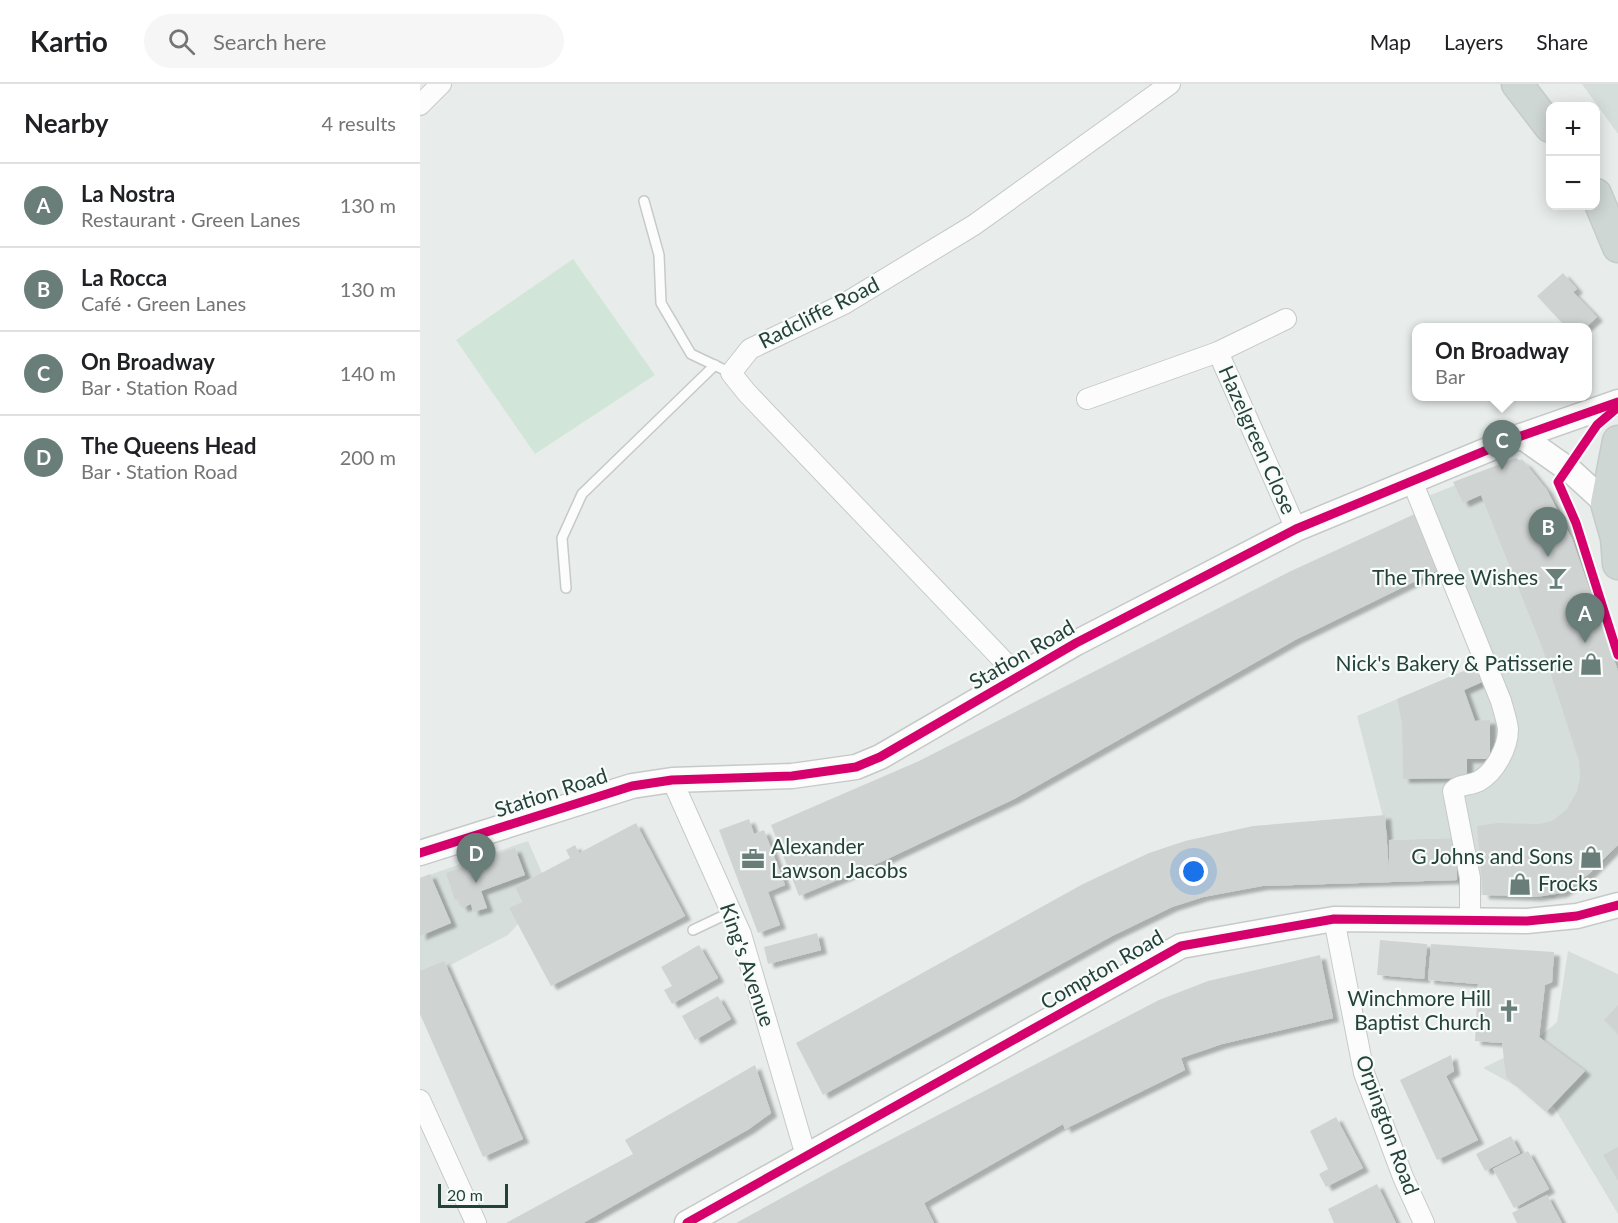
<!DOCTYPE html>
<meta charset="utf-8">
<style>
body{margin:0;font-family:Lato,sans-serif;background:#f6f6f6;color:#202124}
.controls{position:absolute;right:18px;top:18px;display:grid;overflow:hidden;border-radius:12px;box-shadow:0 3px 15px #0003}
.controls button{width:54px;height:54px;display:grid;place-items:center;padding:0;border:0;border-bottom:2px solid #e0e0e0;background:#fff;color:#202124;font:30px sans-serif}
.scale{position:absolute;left:18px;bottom:15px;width:70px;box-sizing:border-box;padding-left:6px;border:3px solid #24423a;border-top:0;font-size:16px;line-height:21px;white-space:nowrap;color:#24423a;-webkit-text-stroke:4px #f7fbf9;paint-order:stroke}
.you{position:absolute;left:774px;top:788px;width:21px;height:21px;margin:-15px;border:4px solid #fff;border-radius:50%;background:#1a73e8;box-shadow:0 0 0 9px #1a73e833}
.badge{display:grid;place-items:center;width:39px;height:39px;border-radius:50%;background:#697e78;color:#fff;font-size:20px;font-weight:700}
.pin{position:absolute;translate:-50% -50px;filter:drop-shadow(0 2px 3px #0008)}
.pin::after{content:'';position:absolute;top:32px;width:21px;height:18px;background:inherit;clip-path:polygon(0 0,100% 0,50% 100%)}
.popup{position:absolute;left:992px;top:239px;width:180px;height:78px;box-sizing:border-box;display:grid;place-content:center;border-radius:12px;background:#fff;filter:drop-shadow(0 2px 4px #0005);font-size:20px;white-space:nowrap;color:#757577}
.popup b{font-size:22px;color:#202124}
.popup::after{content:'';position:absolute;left:50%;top:100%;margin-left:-12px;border:12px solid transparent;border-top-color:#fff}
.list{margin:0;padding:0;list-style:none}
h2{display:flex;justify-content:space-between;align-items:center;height:78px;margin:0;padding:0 24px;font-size:26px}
h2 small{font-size:20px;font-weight:400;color:#757577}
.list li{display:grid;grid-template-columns:39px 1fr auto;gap:18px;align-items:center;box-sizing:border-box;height:84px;padding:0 24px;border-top:2px solid #e0e0e0}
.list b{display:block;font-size:22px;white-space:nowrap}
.list p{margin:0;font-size:20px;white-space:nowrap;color:#757577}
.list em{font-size:20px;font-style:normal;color:#757577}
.icon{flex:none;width:33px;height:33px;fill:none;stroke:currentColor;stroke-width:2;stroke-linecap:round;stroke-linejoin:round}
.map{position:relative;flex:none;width:1198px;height:1139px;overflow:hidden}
header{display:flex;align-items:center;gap:36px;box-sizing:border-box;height:84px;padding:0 30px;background:#fff;border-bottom:2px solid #e0e0e0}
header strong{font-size:28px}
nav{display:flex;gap:33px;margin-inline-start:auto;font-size:21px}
.search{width:420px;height:54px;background:#f6f6f6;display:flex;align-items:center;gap:15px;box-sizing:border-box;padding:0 21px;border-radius:33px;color:#757577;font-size:22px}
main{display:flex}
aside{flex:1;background:#fff}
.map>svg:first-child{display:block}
.built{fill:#d6dedb}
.green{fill:#d1e6d8}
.building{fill:#cfd4d2;filter:url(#shadow)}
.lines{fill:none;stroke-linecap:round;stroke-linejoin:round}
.service-casing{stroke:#c5cac8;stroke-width:12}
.minor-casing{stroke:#c5cac8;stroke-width:22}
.tertiary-casing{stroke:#c5cac8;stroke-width:27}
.primary-casing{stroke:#c3ccc9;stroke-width:33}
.service{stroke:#fcfcfc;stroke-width:9}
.minor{stroke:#fcfcfc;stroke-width:20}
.tertiary{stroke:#fcfcfc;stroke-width:24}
.primary{stroke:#cfd7d5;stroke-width:30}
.cycleway-casing{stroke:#f7fbf9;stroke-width:13}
.cycleway{stroke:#d6006c;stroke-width:9}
.labels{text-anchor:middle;stroke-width:4.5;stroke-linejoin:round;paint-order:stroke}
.street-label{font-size:21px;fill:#24423a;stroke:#f7fbf9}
.poi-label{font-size:21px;fill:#24423a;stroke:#f7fbf9;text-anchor:end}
</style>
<header>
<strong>Kartio</strong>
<div class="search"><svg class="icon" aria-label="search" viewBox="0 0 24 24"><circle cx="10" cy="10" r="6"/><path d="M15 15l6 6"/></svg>Search here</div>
<nav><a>Map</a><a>Layers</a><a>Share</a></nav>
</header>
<main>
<aside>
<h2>Nearby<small>4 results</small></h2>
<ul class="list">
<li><span class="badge">A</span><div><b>La Nostra</b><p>Restaurant · Green Lanes</p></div><em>130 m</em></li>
<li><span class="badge">B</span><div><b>La Rocca</b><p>Café · Green Lanes</p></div><em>130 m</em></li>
<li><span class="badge">C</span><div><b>On Broadway</b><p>Bar · Station Road</p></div><em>140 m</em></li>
<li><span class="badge">D</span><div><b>The Queens Head</b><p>Bar · Station Road</p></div><em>200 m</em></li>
</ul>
</aside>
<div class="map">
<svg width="1198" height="1139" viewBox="0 0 1198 1139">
<defs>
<filter id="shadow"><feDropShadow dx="6" dy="4" stdDeviation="1.5" flood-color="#0004"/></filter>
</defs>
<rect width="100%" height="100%" fill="#e8edeb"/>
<!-- built -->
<g class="built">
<path d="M 1162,0 L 1198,0 L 1198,50 Z"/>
<path d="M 1102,375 L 1143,430 L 1198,587 L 1198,761 L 1182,780 L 1134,814 L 1039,810 L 1036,754 L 969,756 L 937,632 L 1065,578 L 1008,412 Z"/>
<path d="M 108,757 L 122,789 L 95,803 L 102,818 L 90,825 L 98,840 L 88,851 L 0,897 L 0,794 Z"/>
<path d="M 1148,867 L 1198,890 L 1198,1130 L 1134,1023 L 1063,984 L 1110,961 L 1137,938 Z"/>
</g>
<!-- green -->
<path class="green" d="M 153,175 L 235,291 L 115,370 L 36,256 Z"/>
<!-- building -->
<g class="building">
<path d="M 1143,189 L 1157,205 L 1153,208 L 1177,233 L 1166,243 L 1146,243 L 1117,212 Z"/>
<path d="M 1096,374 L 1106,380 L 1127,406 L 1152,455 L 1198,587 L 1198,761 L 1170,789 L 1142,809 L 1116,813 L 1063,811 L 1057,742 L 1078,739 L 1118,740 L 1132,737 L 1147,725 L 1157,707 L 1160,694 L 1159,677 L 1122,563 L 1061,411 L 1043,419 L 1033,398 Z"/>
<path d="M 999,428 L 1024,483 L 875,556 L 594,715 L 463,777 L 379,812 L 351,741 L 499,677 L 871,487 Z"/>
<path d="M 1065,578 L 1071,594 L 1044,606 L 1055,637 L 1070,636 L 1070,675 L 1047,675 L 1047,694 L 983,695 L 982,639 L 977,615 Z"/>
<path d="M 965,731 L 969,789 L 969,756 L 1036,754 L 1037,796 L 842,802 L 783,813 L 752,823 L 692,852 L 403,1011 L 376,959 L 663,800 L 729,769 L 765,757 L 833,742 Z"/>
<path d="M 329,735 L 334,750 L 344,746 L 365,801 L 348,808 L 360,841 L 338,849 L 299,746 Z"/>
<path d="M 216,739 L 265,832 L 131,902 L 89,824 L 102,818 L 95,803 L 150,774 L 146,766 L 155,761 L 159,769 Z"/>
<path d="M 95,764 L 105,791 L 61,807 L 67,824 L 53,828 L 51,820 L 42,824 L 38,815 L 35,816 L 26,789 Z"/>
<path d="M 10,790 L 31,839 L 0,852 L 0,794 Z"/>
<path d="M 397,849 L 401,866 L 348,880 L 344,863 Z"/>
<path d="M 960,856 L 1007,860 L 1004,895 L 957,891 Z"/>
<path d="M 1011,860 L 1134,868 L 1132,898 L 1125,901 L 1119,953 L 1165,987 L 1126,1028 L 1086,993 L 1082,959 L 1055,957 L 1058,900 L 1008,896 Z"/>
<path d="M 279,861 L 298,894 L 252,920 L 244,906 L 252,902 L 241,883 Z"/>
<path d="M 900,871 L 913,934 L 802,960 L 761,974 L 765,986 L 645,1045 L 643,1040 L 504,1119 L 514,1139 L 316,1139 L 422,1081 L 739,916 L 788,897 Z"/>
<path d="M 24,877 L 103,1055 L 63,1073 L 0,930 L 0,887 Z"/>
<path d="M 298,912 L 311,935 L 275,956 L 262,932 Z"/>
<path d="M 1198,921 L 1198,949 L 1184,936 Z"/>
<path d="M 1031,971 L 1034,987 L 1026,992 L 1058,1056 L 1017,1076 L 980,996 Z"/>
<path d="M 335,981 L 351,1029 L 329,1045 L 163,1139 L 86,1139 L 213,1070 L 205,1056 Z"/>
<path d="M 916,1033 L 943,1084 L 906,1103 L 899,1090 L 908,1085 L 890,1047 Z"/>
<path d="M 1091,1052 L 1100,1069 L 1065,1087 L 1056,1070 Z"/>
<path d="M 1198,1063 L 1198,1097 L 1183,1071 Z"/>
<path d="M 1108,1067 L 1129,1105 L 1094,1124 L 1073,1085 Z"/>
<path d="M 957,1100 L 976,1139 L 914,1139 L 908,1125 Z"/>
<path d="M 1127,1111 L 1142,1139 L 1097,1139 L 1092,1129 Z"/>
</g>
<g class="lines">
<!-- service casing -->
<g class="service-casing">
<g id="service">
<path d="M 224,117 L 239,171 L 241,219 L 271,270 L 311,289"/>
<path d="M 146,504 L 142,454 L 162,410 L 295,281"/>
<path d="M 273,846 L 311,828"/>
</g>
</g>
<!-- minor casing -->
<g class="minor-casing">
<g id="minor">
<path d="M 0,21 L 21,0"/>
<path d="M 798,268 L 876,445"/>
<path d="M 667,315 L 798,268 L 866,235"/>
<path d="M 992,397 L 1081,617 C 1083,625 1087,636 1088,645 C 1088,664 1075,688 1059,697 C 1050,702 1041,699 1033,707 L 1050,794 L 1050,836"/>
<path d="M 600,594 L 327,309 L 311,289 L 330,265 L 424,220 L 554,141 L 750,0"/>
<path d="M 252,696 L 321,850 L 386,1072"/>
<path d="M 914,835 L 944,989 L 983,1093 L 1004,1139"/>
<path d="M 0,1016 L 56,1139"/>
</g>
</g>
<!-- tertiary casing -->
<g class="tertiary-casing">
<g id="tertiary">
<path d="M 1101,352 L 1152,388 L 1186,419"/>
<path d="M 0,769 L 212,702 L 252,696 L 372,692 L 436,683 L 460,673 L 656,559 L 876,445 L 1101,352 L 1198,318"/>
<path d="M 267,1139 L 761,862 L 914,835 L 1107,837 L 1157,832 L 1198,821"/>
</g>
</g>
<!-- primary casing -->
<g class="primary-casing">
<g id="primary">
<path d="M 1097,0 L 1130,43"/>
<path d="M 1176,110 L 1198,163"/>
<path d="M 1198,357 L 1186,419 L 1196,454 L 1198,480"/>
</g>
</g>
<!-- service -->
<use href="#service" class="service"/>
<!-- minor -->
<use href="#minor" class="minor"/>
<!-- tertiary -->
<use href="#tertiary" class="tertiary"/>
<!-- primary -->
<use href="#primary" class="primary"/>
<!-- cycleway casing -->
<g class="cycleway-casing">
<g id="cycleway">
<path d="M 1198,323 L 1177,341 L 1138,398 L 1156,439 L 1198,571"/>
<path d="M 0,769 L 212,702 L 252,696 L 372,692 L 436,683 L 460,673 L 656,559 L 876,445 L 1101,352 L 1198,318"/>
<path d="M 267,1139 L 761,862 L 914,835 L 1107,837 L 1157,832 L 1198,821"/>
</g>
</g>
<!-- cycleway -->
<use href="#cycleway" class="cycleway"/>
</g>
<!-- icons -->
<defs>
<g id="bar-bare" transform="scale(1.8)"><path d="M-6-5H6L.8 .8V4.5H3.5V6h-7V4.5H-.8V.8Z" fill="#697e78" stroke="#f7fbf9" stroke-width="2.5" paint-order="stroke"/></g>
<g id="shop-bare" transform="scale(1.8)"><path d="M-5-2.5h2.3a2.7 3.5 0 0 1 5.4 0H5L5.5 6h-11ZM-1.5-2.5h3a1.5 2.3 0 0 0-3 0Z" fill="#697e78" stroke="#f7fbf9" stroke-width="2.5" paint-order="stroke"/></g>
<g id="office-bare" transform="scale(1.8)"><path d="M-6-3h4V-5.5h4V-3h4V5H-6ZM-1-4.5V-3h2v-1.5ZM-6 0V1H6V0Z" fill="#697e78" stroke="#f7fbf9" stroke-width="2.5" paint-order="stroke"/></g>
<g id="church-bare" transform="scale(1.8)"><path d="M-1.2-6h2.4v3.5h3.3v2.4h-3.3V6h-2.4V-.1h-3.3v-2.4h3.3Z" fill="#697e78" stroke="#f7fbf9" stroke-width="2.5" paint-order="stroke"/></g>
</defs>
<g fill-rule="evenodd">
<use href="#bar-bare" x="1136" y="494"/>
<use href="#shop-bare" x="1171" y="580"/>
<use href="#shop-bare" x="1171" y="773"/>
<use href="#office-bare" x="333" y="775"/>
<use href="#shop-bare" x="1100" y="800"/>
<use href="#church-bare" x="1089" y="927"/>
</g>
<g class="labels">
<!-- street labels -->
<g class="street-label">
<text transform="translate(399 229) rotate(-27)" y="7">Radcliffe Road</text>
<text transform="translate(837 356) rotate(66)" y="7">Hazelgreen Close</text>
<text transform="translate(602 571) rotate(-30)" y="7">Station Road</text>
<text transform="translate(131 709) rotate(-18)" y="7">Station Road</text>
<text transform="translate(327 881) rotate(71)" y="7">King's Avenue</text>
<text transform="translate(682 886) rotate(-30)" y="7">Compton Road</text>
<text transform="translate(967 1041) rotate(70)" y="7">Orpington Road</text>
</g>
<!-- poi labels -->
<g class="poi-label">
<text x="1118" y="501">The Three Wishes</text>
<text x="1153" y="587">Nick's Bakery &amp; Patisserie</text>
<text x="351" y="770" text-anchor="start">Alexander<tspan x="351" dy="24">Lawson Jacobs</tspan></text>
<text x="1153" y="780">G Johns and Sons</text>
<text x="1118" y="807" text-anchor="start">Frocks</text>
<text x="1071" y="922">Winchmore Hill<tspan x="1071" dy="24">Baptist Church</tspan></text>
</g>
</g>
</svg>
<div class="controls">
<button>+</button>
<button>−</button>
</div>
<div class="scale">20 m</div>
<div class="you"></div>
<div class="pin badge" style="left:1165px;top:559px">A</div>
<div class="pin badge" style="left:1128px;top:473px">B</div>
<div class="pin badge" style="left:1082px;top:386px">C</div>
<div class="popup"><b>On Broadway</b>Bar</div>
<div class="pin badge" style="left:56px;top:799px">D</div>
</div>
</main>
